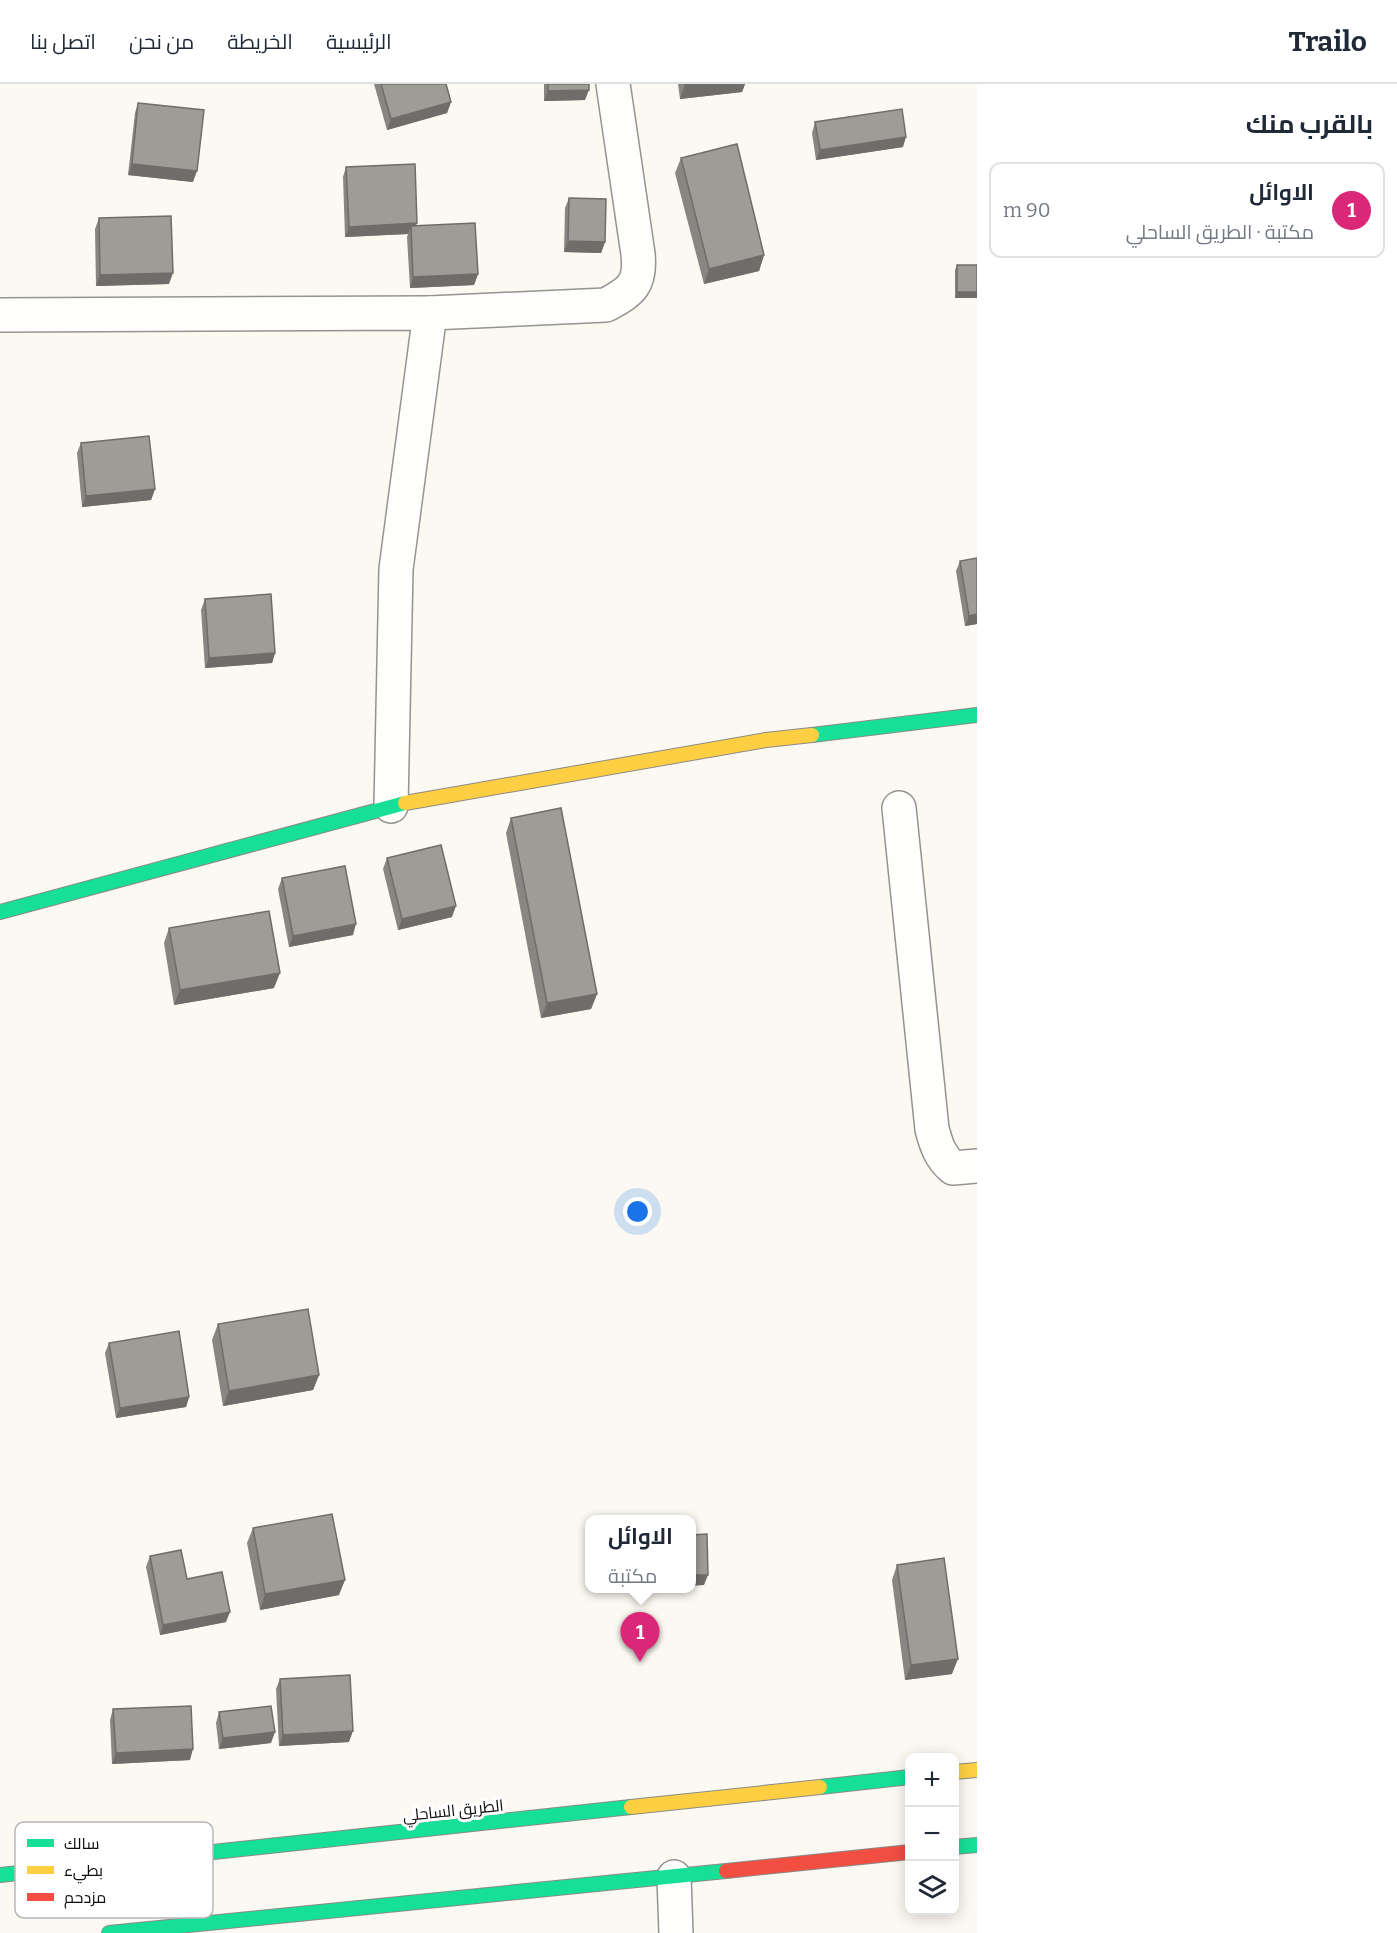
<!DOCTYPE html>
<html lang="ar">
<meta charset="utf-8">
<style>
body{margin:0;font-family:Bitter,Cairo,serif;background:#f2f2f3;color:#1f2937;direction:rtl}
.controls{position:absolute;right:18px;bottom:18px;display:grid;overflow:hidden;border-radius:12px;box-shadow:0 3px 15px #0003}
.controls button{width:54px;height:54px;display:grid;place-items:center;padding:0;border:0;border-bottom:2px solid #e0e1e3;background:#fff;color:#1f2937;font:30px sans-serif}
.you{position:absolute;left:638px;top:1128px;width:21px;height:21px;margin:-15px;border:4px solid #fff;border-radius:50%;background:#1a73e8;box-shadow:0 0 0 9px #1a73e833}
.badge{display:grid;place-items:center;width:39px;height:39px;border-radius:50%;background:#db2777;color:#fff;font-size:20px;font-weight:700}
.pin{position:absolute;translate:-50% -50px;filter:drop-shadow(0 2px 3px #0008)}
.pin::after{content:'';position:absolute;top:32px;width:21px;height:18px;background:inherit;clip-path:polygon(0 0,100% 0,50% 100%)}
.popup{position:absolute;left:585px;top:1431px;width:111px;height:78px;box-sizing:border-box;display:grid;place-content:center;border-radius:12px;background:#fff;filter:drop-shadow(0 2px 4px #0005);font-size:20px;white-space:nowrap;color:#747a83}
.popup b{font-size:22px;color:#1f2937}
.popup::after{content:'';position:absolute;left:50%;top:100%;margin-left:-12px;border:12px solid transparent;border-top-color:#fff}
.list{margin:0;padding:0;list-style:none}
h2{display:flex;justify-content:space-between;align-items:center;height:78px;margin:0;padding:0 24px;font-size:26px}
h2 small{font-size:20px;font-weight:400;color:#747a83}
.list li{display:grid;grid-template-columns:39px 1fr auto;gap:18px;align-items:center;box-sizing:border-box;height:96px;margin:0 12px 12px;padding:0 12px;border:2px solid #e0e1e3;border-radius:12px}
.list b{display:block;font-size:22px;white-space:nowrap}
.list p{margin:0;font-size:20px;white-space:nowrap;color:#747a83}
.list em{font-size:20px;font-style:normal;color:#747a83}
.icon{flex:none;width:33px;height:33px;fill:none;stroke:currentColor;stroke-width:2;stroke-linecap:round;stroke-linejoin:round}
.map{position:relative;flex:none;width:977px;height:1849px;overflow:hidden;direction:ltr}
header{display:flex;align-items:center;gap:36px;box-sizing:border-box;height:84px;padding:0 30px;background:#fff;border-bottom:2px solid #e0e1e3}
header strong{font-size:28px}
nav{display:flex;gap:33px;margin-inline-start:auto;font-size:21px}
main{display:flex}
aside{flex:1;background:#fff}
.map>svg:first-child{display:block}
.lines{fill:none;stroke-linecap:round;stroke-linejoin:round}
.street-casing{stroke:#949390;stroke-width:36}
.fast-casing{stroke:#8b8a86;stroke-width:16}
.slow-casing{stroke:#8b8a86;stroke-width:16}
.jam-casing{stroke:#8b8a86;stroke-width:16}
.street{stroke:#fefefd;stroke-width:33}
.fast{stroke:#16e098;stroke-width:14}
.slow{stroke:#ffcf43;stroke-width:14}
.jam{stroke:#f24e42;stroke-width:14}
.wall{fill:#888682}
.shaded-wall{fill:#6f6d6a}
.building{fill:#9e9c97;stroke:#6f6d6a;stroke-width:1.5}
.labels{text-anchor:middle;stroke-width:6;stroke-linejoin:round;paint-order:stroke}
.street-label{font-size:16px;fill:#0d0d0d;stroke:#fff}
.key{fill:#fff;stroke:#b6b6b6;stroke-width:1.5}
.key-label{font-size:16px;fill:#0d0d0d}
</style>
<header>
<strong>Trailo</strong>
<nav><a>الرئيسية</a><a>الخريطة</a><a>من نحن</a><a>اتصل بنا</a></nav>
</header>
<main>
<aside>
<h2>بالقرب منك<small></small></h2>
<ul class="list">
<li><span class="badge">1</span><div><b>الاوائل</b><p>مكتبة · الطريق الساحلي</p></div><em>90 m</em></li>
</ul>
</aside>
<div class="map">
<svg width="977" height="1849" viewBox="0 0 977 1849">
<rect width="100%" height="100%" fill="#fbf9f1"/>
<g class="lines">
<!-- street casing -->
<g class="street-casing">
<g id="street">
<path d="M 430,229 L 606,221 C 632,207 641,200 638,170 L 613,0"/>
<path d="M 0,231 L 430,229 L 396,485 L 391,722"/>
<path d="M 899,724 L 932,1045 C 936,1060 940,1073 953,1084 L 977,1082"/>
<path d="M 674,1793 L 676,1849"/>
</g>
</g>
<!-- fast casing -->
<g class="fast-casing">
<g id="fast">
<path d="M 812,651 L 977,631"/>
<path d="M 0,828 L 405,719"/>
<path d="M 820,1703 L 910,1693"/>
<path d="M 954,1763 L 977,1761"/>
<path d="M 0,1791 L 631,1723"/>
<path d="M 109,1849 L 726,1787"/>
</g>
</g>
<!-- slow casing -->
<g class="slow-casing">
<g id="slow">
<path d="M 405,719 L 766,656 L 812,651"/>
<path d="M 954,1688 L 977,1686"/>
<path d="M 631,1723 L 820,1703"/>
</g>
</g>
<!-- jam casing -->
<g class="jam-casing">
<path id="jam" d="M 726,1787 L 910,1768"/>
</g>
<!-- street -->
<use href="#street" class="street"/>
<!-- fast -->
<use href="#fast" class="fast"/>
<!-- slow -->
<use href="#slow" class="slow"/>
<!-- jam -->
<use href="#jam" class="jam"/>
</g>
<!-- wall -->
<g class="wall">
<path d="M 374,0 L 446,0 L 451,18 L 447,29 L 387,46 Z"/>
<path d="M 544,0 L 589,0 L 585,16 L 544,17 Z"/>
<path d="M 678,0 L 745,0 L 742,8 L 680,15 Z"/>
<path d="M 138,19 L 193,98 L 128,91 L 135,29 Z"/>
<path d="M 815,38 L 903,63 L 816,76 L 812,49 Z"/>
<path d="M 681,74 L 764,171 L 759,187 L 704,200 L 675,89 Z"/>
<path d="M 346,83 L 416,142 L 478,190 L 474,201 L 410,204 L 407,153 L 408,150 L 345,153 L 343,93 Z"/>
<path d="M 569,114 L 605,158 L 601,169 L 564,168 L 565,124 Z"/>
<path d="M 99,134 L 169,200 L 96,202 L 95,145 Z"/>
<path d="M 957,181 L 977,181 L 977,214 L 955,214 L 955,186 Z"/>
<path d="M 81,359 L 155,405 L 151,416 L 82,423 L 77,369 Z"/>
<path d="M 977,474 L 977,540 L 965,542 L 956,487 L 960,477 Z"/>
<path d="M 205,515 L 275,569 L 272,579 L 205,584 L 201,526 Z"/>
<path d="M 511,734 L 597,910 L 591,925 L 541,934 L 506,749 Z"/>
<path d="M 387,774 L 452,833 L 398,846 L 383,785 Z"/>
<path d="M 282,794 L 353,851 L 289,863 L 278,805 Z"/>
<path d="M 169,844 L 274,904 L 174,921 L 164,859 Z"/>
<path d="M 218,1240 L 319,1291 L 313,1306 L 223,1322 L 212,1256 Z"/>
<path d="M 109,1259 L 189,1313 L 186,1323 L 116,1334 L 105,1269 Z"/>
<path d="M 253,1444 L 339,1511 L 260,1526 L 247,1459 Z"/>
<path d="M 150,1472 L 187,1495 L 226,1538 L 160,1551 L 146,1483 Z"/>
<path d="M 897,1481 L 952,1590 L 905,1596 L 892,1496 Z"/>
<path d="M 280,1595 L 349,1658 L 279,1662 L 276,1605 Z"/>
<path d="M 113,1625 L 190,1676 L 112,1680 L 110,1636 Z"/>
<path d="M 219,1628 L 271,1659 L 219,1665 L 216,1639 Z"/>
</g>
<!-- shaded-wall -->
<g class="shaded-wall">
<path d="M 685,0 L 745,0 L 742,8 L 680,15 Z"/>
<path d="M 589,6 L 585,16 L 544,17 L 548,7 Z"/>
<path d="M 451,18 L 447,29 L 387,46 L 391,35 Z"/>
<path d="M 906,53 L 903,63 L 816,76 L 820,66 Z"/>
<path d="M 132,80 L 197,87 L 193,98 L 128,91 Z"/>
<path d="M 417,139 L 413,150 L 411,142 L 408,150 L 345,153 L 349,143 Z"/>
<path d="M 568,157 L 605,158 L 601,169 L 564,168 Z"/>
<path d="M 764,171 L 759,187 L 704,200 L 709,185 Z"/>
<path d="M 173,189 L 169,200 L 96,202 L 100,191 Z"/>
<path d="M 478,190 L 474,201 L 410,204 L 413,193 Z"/>
<path d="M 957,208 L 977,208 L 977,214 L 955,214 Z"/>
<path d="M 155,405 L 151,416 L 82,423 L 86,412 Z"/>
<path d="M 977,530 L 977,540 L 965,542 L 969,532 Z"/>
<path d="M 275,569 L 272,579 L 205,584 L 209,574 Z"/>
<path d="M 456,822 L 452,833 L 398,846 L 402,835 Z"/>
<path d="M 356,840 L 353,851 L 289,863 L 293,852 Z"/>
<path d="M 280,889 L 274,904 L 174,921 L 180,906 Z"/>
<path d="M 597,910 L 591,925 L 541,934 L 547,919 Z"/>
<path d="M 319,1291 L 313,1306 L 223,1322 L 229,1307 Z"/>
<path d="M 189,1313 L 186,1323 L 116,1334 L 120,1324 Z"/>
<path d="M 691,1491 L 708,1491 L 704,1501 L 691,1502 Z"/>
<path d="M 345,1496 L 339,1511 L 260,1526 L 265,1510 Z"/>
<path d="M 591,1504 L 619,1504 L 590,1506 Z"/>
<path d="M 230,1528 L 226,1538 L 160,1551 L 163,1541 Z"/>
<path d="M 958,1575 L 952,1590 L 905,1596 L 911,1581 Z"/>
<path d="M 353,1647 L 349,1658 L 279,1662 L 283,1651 Z"/>
<path d="M 275,1648 L 271,1659 L 219,1665 L 223,1654 Z"/>
<path d="M 193,1665 L 190,1676 L 112,1680 L 116,1669 Z"/>
</g>
<!-- building -->
<g class="building">
<path d="M 381,0 L 446,0 L 451,18 L 391,35 Z"/>
<path d="M 548,0 L 589,0 L 589,6 L 548,7 Z"/>
<path d="M 138,19 L 204,26 L 197,87 L 132,80 Z"/>
<path d="M 902,25 L 906,53 L 820,66 L 815,38 Z"/>
<path d="M 737,60 L 764,171 L 709,185 L 681,74 Z"/>
<path d="M 415,80 L 417,139 L 349,143 L 346,83 Z"/>
<path d="M 569,114 L 606,115 L 605,158 L 568,157 Z"/>
<path d="M 171,132 L 173,189 L 100,191 L 99,134 Z"/>
<path d="M 475,139 L 478,190 L 413,193 L 411,142 Z"/>
<rect x="957" y="181" width="20" height="27"/>
<path d="M 149,352 L 155,405 L 86,412 L 81,359 Z"/>
<path d="M 977,474 L 977,530 L 969,532 L 960,477 Z"/>
<path d="M 271,510 L 275,569 L 209,574 L 205,515 Z"/>
<path d="M 561,724 L 597,910 L 547,919 L 511,734 Z"/>
<path d="M 441,761 L 456,822 L 402,835 L 387,774 Z"/>
<path d="M 345,782 L 356,840 L 293,852 L 282,794 Z"/>
<path d="M 269,827 L 280,889 L 180,906 L 169,844 Z"/>
<path d="M 308,1225 L 319,1291 L 229,1307 L 218,1240 Z"/>
<path d="M 179,1247 L 189,1313 L 120,1324 L 109,1259 Z"/>
<path d="M 332,1430 L 345,1496 L 265,1510 L 253,1444 Z"/>
<path d="M 707,1450 L 708,1491 L 691,1491 L 691,1451 Z"/>
<path d="M 181,1466 L 187,1495 L 222,1488 L 230,1528 L 163,1541 L 150,1472 Z"/>
<path d="M 944,1474 L 958,1575 L 911,1581 L 897,1481 Z"/>
<path d="M 350,1591 L 353,1647 L 283,1651 L 280,1595 Z"/>
<path d="M 191,1622 L 193,1665 L 116,1669 L 113,1625 Z"/>
<path d="M 271,1622 L 275,1648 L 223,1654 L 219,1628 Z"/>
</g>
<g class="labels">
<!-- street labels -->
<g class="street-label">
<text transform="translate(453 1726) rotate(-6)" y="6">الطريق الساحلي</text>
</g>
</g>
<!-- legend -->
<rect x="15" y="1738" width="198" height="96" rx="9" class="key"/>
<rect x="27" y="1755" width="27" height="8" fill="#16e098"/>
<rect x="27" y="1782" width="27" height="8" fill="#ffcf43"/>
<rect x="27" y="1809" width="27" height="8" fill="#f24e42"/>
<g class="key-label">
<text x="64" y="1765">سالك</text>
<text x="64" y="1792">بطيء</text>
<text x="64" y="1819">مزدحم</text>
</g>
</svg>
<div class="controls">
<button>+</button>
<button>−</button>
<button><svg class="icon" aria-label="layers" viewBox="0 0 24 24"><path d="M12 4l9 5-9 5-9-5zM3 14l9 5 9-5"/></svg></button>
</div>
<div class="you"></div>
<div class="pin badge" style="left:640px;top:1578px">1</div>
<div class="popup"><b>الاوائل</b>مكتبة</div>
</div>
</main>
